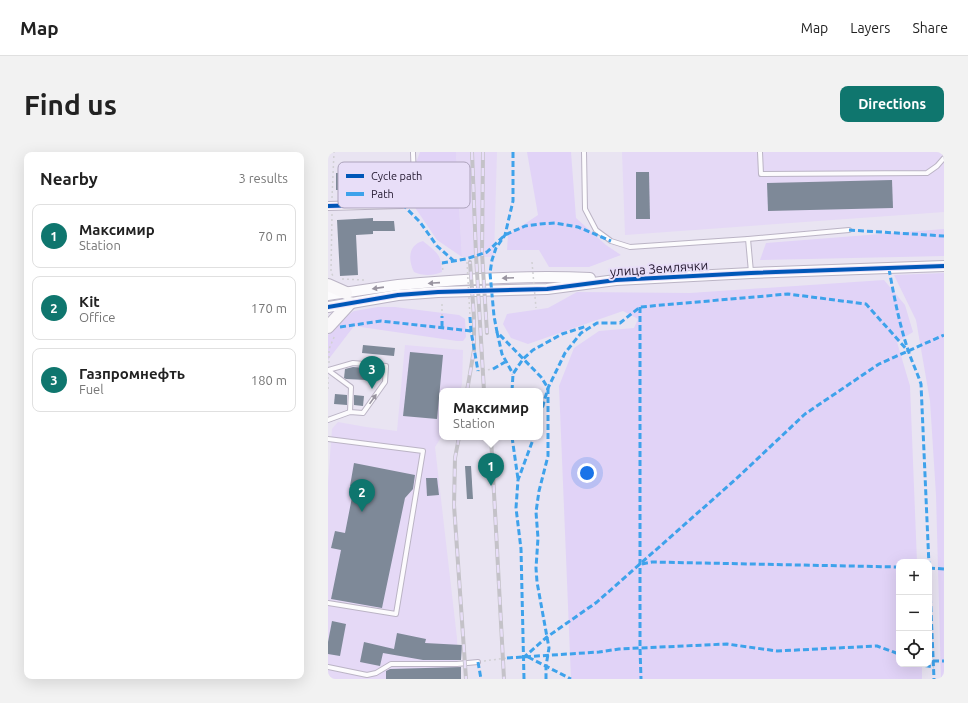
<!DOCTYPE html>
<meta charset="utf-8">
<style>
body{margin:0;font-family:Ubuntu,sans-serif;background:#f2f2f2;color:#222}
.controls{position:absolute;right:12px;bottom:12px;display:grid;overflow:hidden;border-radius:8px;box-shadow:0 4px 16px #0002}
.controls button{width:36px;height:36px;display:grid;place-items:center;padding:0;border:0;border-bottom:1px solid #e0e0e0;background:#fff;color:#222;font:20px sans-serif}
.you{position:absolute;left:259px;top:321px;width:14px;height:14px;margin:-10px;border:3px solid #fff;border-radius:50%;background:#1a73e8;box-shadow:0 0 0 6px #1a73e833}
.badge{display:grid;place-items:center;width:26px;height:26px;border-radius:50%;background:#0f766e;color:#fff;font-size:13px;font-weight:700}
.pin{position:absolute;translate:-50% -33px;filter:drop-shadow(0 1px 2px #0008)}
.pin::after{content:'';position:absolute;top:21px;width:14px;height:12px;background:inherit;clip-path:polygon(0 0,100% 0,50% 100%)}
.popup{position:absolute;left:111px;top:236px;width:104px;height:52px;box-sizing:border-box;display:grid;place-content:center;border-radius:8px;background:#fff;filter:drop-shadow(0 1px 3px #0005);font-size:13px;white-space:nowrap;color:#767676}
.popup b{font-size:15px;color:#222}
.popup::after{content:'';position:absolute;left:50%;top:100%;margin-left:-8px;border:8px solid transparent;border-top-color:#fff}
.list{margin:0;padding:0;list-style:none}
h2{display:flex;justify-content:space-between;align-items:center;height:52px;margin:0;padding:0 16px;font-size:17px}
h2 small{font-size:13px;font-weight:400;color:#767676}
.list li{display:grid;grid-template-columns:26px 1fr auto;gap:12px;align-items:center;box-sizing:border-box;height:64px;margin:0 8px 8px;padding:0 8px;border:1px solid #e0e0e0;border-radius:8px}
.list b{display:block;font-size:15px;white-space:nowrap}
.list p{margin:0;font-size:13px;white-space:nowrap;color:#767676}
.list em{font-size:13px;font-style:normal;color:#767676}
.icon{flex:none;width:22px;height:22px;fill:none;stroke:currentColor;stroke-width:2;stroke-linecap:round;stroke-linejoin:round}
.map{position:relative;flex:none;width:616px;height:527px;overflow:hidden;border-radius:8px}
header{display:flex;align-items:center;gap:24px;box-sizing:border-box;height:56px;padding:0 20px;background:#fff;border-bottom:1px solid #e0e0e0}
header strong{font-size:19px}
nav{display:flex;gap:22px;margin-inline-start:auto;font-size:14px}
.intro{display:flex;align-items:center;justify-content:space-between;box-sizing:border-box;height:96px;padding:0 24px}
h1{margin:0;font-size:28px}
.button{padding:10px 18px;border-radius:8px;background:#0f766e;color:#fff;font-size:14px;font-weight:700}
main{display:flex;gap:24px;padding:0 24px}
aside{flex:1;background:#fff;border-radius:8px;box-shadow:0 4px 16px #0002}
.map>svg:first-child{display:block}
.built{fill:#e5d9f6}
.green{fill:#e1d3f7}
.building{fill:#7e8998}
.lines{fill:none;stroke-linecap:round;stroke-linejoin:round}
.service-casing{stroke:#bbb4c5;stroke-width:6}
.minor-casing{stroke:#bbb4c5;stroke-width:10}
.tertiary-casing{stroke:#bbb4c5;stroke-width:12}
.secondary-casing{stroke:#bbb4c5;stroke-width:14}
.path{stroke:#d1d0d4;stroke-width:1.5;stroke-dasharray:2 3;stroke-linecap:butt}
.service{stroke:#fcfbfd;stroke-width:4}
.minor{stroke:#fcfbfd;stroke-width:8}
.tertiary{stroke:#fcfbfd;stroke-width:10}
.secondary{stroke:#f9f7f9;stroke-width:12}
.rail-casing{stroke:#c4c2c8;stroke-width:4}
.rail{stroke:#e8def8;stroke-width:2.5;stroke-dasharray:8;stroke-linecap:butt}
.path-bridge{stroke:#d1d0d4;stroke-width:1.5;stroke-dasharray:2 3;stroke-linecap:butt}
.quiet{stroke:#3ea2eb;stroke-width:3;stroke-dasharray:6 3;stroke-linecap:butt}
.cycleway-casing{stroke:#e8def8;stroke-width:6}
.cycleway{stroke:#0057b8;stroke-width:4}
.oneway{fill:#9994a0}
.labels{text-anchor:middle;stroke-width:4;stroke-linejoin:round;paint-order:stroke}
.street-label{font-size:13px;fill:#21172e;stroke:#e8def8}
.key{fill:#e8def8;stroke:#aca2bb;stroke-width:1}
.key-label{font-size:11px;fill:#21172e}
</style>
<header>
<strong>Map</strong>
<nav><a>Map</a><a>Layers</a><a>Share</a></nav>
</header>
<div class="intro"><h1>Find us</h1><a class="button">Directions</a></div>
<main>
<aside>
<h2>Nearby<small>3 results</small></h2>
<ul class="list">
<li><span class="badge">1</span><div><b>Максимир</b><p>Station</p></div><em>70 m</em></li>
<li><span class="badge">2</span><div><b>Kit</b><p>Office</p></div><em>170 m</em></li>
<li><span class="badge">3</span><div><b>Газпромнефть</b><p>Fuel</p></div><em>180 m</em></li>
</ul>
</aside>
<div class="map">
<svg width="616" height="527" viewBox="0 0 616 527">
<rect width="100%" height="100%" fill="#e9e4f2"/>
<!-- built -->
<g class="built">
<path d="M 128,0 L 169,0 L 166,105 L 134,105 Z"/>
<path d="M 294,0 L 616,0 L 616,60 L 297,83 Z"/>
<path d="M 77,193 L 135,198 L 134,232 L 132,239 L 114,239 L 114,284 L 107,295 L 129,486 L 130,527 L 0,527 L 0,331 L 4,277 L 10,270 L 38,275 L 69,279 Z"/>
</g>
<!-- green -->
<g class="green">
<path d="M 92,0 L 128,0 L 134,105 L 109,88 L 86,54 L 87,13 Z"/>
<path d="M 199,0 L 243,0 L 248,66 L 278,93 L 293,103 L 261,115 L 221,115 L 211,98 L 179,98 L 180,83 L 210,63 Z"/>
<path d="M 616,77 L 616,104 L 432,108 L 438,91 Z"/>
<path d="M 95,89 C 109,101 113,101 114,120 C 105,124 94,124 86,120 C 80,108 80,93 95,89 Z"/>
<path d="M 616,121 L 616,527 L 613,527 L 608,343 L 602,249 L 588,168 L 566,123 Z"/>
<path d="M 556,128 L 577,153 L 585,180 L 569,190 L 582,234 L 589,410 L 571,410 L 571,512 L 594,512 L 594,527 L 243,527 L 231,234 L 246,196 L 271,179 L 306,176 L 310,167 L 295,159 L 200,192 L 183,186 L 175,172 L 179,162 L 220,156 L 249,140 L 362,141 Z"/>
<path d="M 50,155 L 67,155 L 131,163 L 137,167 L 138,185 L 135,189 L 129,189 L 26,174 L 0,208 L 0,183 L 10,170 L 26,159 Z"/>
</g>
<!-- building -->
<g class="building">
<path d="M 43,19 L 67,20 L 67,39 L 8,38 L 8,21 L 43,22 Z"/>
<path d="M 308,20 L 321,20 L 322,67 L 308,67 Z"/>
<path d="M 564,28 L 565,56 L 440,59 L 439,31 Z"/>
<path d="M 45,66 L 45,69 L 66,69 L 67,79 L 45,79 L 45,82 L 28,83 L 30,123 L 12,124 L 9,68 Z"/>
<path d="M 35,193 L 67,196 L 66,204 L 34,201 Z"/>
<path d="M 82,200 L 115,203 L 109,267 L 75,264 Z"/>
<path d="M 25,215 L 39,216 L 39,228 L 18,227 L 16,226 L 17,217 Z"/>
<path d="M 7,242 L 19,243 L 19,253 L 6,252 Z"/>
<path d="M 26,243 L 36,244 L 35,254 L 26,253 Z"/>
<path d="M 26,311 L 87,323 L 85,337 L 77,346 L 54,456 L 3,447 L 13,398 L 3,396 L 7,379 L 17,381 L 26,335 L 22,334 Z"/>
<path d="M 137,314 L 143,314 L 145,347 L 139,347 Z"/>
<path d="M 98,326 L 109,326 L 111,343 L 99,344 Z"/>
<path d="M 4,469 L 18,472 L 12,504 L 0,502 L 0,490 Z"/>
<path d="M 69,481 L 98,487 L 97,491 L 134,493 L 133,508 L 95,508 L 55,501 L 52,514 L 32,510 L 36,490 L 66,497 Z"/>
<path d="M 133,515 L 133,527 L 58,527 L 58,519 L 62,517 Z"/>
</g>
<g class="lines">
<!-- service casing -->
<g class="service-casing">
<g id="service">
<path d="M 256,0 L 257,57 L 268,78 L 283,89 L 302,95 L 420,87 L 521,78"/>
<path d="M 432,0 L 433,22 L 599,21 L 609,14 L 616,6"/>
<path d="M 74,52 C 90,45 85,14 85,0"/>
<path d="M 420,87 L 423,120"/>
<path d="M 0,218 L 25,211 L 58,214 L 57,230 L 35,261 L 22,260 L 0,268"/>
<path d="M 0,218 L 23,235 L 22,260"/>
<path d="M 0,287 L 95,299 L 68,462 L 0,451"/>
<path d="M 0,515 L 39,523 L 48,521 L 63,512 L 129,512 L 150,510"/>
</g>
</g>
<!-- minor casing -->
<g class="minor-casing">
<path id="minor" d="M 0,54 L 74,52"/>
</g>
<!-- tertiary casing -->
<g class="tertiary-casing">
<g id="tertiary">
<path d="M 0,143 C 23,140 46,136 70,133 C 133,127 198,123 262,126"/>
<path d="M 0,155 L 70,143 L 110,140 L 219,137 L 288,128 L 423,121 L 616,114"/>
</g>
</g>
<!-- secondary casing -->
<g class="secondary-casing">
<g id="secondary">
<path d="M 0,133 L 18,141"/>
<path d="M 0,175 L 22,151"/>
</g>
</g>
<!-- path -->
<g class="path">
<path d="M 4,46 L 6,0"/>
<path d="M 4,62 L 3,120 L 5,124"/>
<path d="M 114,111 L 115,119"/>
<path d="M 14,127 L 36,128"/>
<path d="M 114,164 L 114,150"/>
<path d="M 1,211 L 1,197 L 7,183"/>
<path d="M 150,219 L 165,217"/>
<path d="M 0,237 L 0,225"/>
<path d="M 156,509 L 179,506"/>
</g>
<!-- service -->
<use href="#service" class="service"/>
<!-- minor -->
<use href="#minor" class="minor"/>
<!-- tertiary -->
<use href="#tertiary" class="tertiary"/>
<!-- secondary -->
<use href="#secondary" class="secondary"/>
<!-- rail casing -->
<g class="rail-casing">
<g id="rail">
<path d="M 144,0 L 148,103 L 156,239"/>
<path d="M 155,0 L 154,101 L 159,181"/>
<path d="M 139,239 L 146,198 L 146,165 L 142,110"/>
<path d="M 131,285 L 127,306 L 126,353 L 138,527"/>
<path d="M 163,285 L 176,527"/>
</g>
</g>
<!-- rail -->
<use href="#rail" class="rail"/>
<!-- path-bridge -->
<g class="path-bridge">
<path d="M 139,110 L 142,165"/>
<path d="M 204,110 L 208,156"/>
</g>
<!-- quiet -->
<g class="quiet">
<path d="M 185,0 L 185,49 L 177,83 L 168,96 L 164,108 L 162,121 L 166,164 L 169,180 L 213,225 L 220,236 L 220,304 L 211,339 L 208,360 L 210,386 L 208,416 L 209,430 L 221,496 L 218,514 L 218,527"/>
<path d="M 74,52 L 92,70 L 109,94 L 126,109"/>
<path d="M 521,78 L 616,84"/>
<path d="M 114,111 L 138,107 L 159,100 L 177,83 L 197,74 L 212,72 L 227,71 L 250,75 L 283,89"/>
<path d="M 561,117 C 566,144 571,171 580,198 C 584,210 589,220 593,232 L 606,527"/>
<path d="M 312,155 L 312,496 L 313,527"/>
<path d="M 142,165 L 143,179 L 150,219"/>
<path d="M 12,175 L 53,169 L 143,179"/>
<path d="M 114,175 L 114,164"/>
<path d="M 169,180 L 174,202 L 185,222"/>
<path d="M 165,217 L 177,210"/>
<path d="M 184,239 L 185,222 L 195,207 L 205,198 L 234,182 L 259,174"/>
<path d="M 212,264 L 220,236 L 237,201 L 253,181 L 269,171 L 292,171 L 312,155 L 460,142 L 538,152 L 580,199"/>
<path d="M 184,285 L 190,327"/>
<path d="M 314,412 L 324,410 L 571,415"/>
<path d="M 601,416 L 616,417"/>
<path d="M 200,505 L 243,527"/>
<path d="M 179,506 L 271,500 L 291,497 L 399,492 L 449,499 L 549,494 L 571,502"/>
<path d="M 195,506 L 219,485 L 269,450 L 408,327 L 477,262 L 551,212 L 616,183"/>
<path d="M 605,509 L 616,509"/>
<path d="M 150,510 L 153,527"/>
<path d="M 588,512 L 606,515"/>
<path d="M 196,527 L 193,397 L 188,356 L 190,328 L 206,285"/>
</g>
<!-- cycleway casing -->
<g class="cycleway-casing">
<g id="cycleway">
<path d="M 0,54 L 74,52"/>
<path d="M 0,155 L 70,143 L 110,140 L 219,137 L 288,128 L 423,121 L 616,114"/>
</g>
</g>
<!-- cycleway -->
<use href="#cycleway" class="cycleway"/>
</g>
<!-- one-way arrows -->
<defs><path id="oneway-solid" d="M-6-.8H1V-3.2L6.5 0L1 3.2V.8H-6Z"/></defs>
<g class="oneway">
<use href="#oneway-solid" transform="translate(180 126) rotate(177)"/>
<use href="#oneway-solid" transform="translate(106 131) rotate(176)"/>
<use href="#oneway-solid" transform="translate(50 136) rotate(172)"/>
<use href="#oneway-solid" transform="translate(45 247) rotate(-55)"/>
</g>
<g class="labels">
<!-- street labels -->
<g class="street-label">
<text transform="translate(331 116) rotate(-4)" y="5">улица Землячки</text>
</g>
</g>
<!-- legend -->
<rect x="10" y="10" width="132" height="46" rx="6" class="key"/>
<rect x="18" y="22" width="18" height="4" fill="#0057b8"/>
<rect x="18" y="40" width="18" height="4" fill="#3ea2eb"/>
<g class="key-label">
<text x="43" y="28">Cycle path</text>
<text x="43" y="46">Path</text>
</g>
</svg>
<div class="controls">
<button>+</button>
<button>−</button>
<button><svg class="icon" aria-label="locate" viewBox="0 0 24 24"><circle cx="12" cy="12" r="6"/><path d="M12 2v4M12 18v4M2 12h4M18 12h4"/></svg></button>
</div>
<div class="you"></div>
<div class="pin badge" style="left:163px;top:334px">1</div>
<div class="popup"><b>Максимир</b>Station</div>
<div class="pin badge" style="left:34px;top:360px">2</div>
<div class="pin badge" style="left:44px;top:237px">3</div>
</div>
</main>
